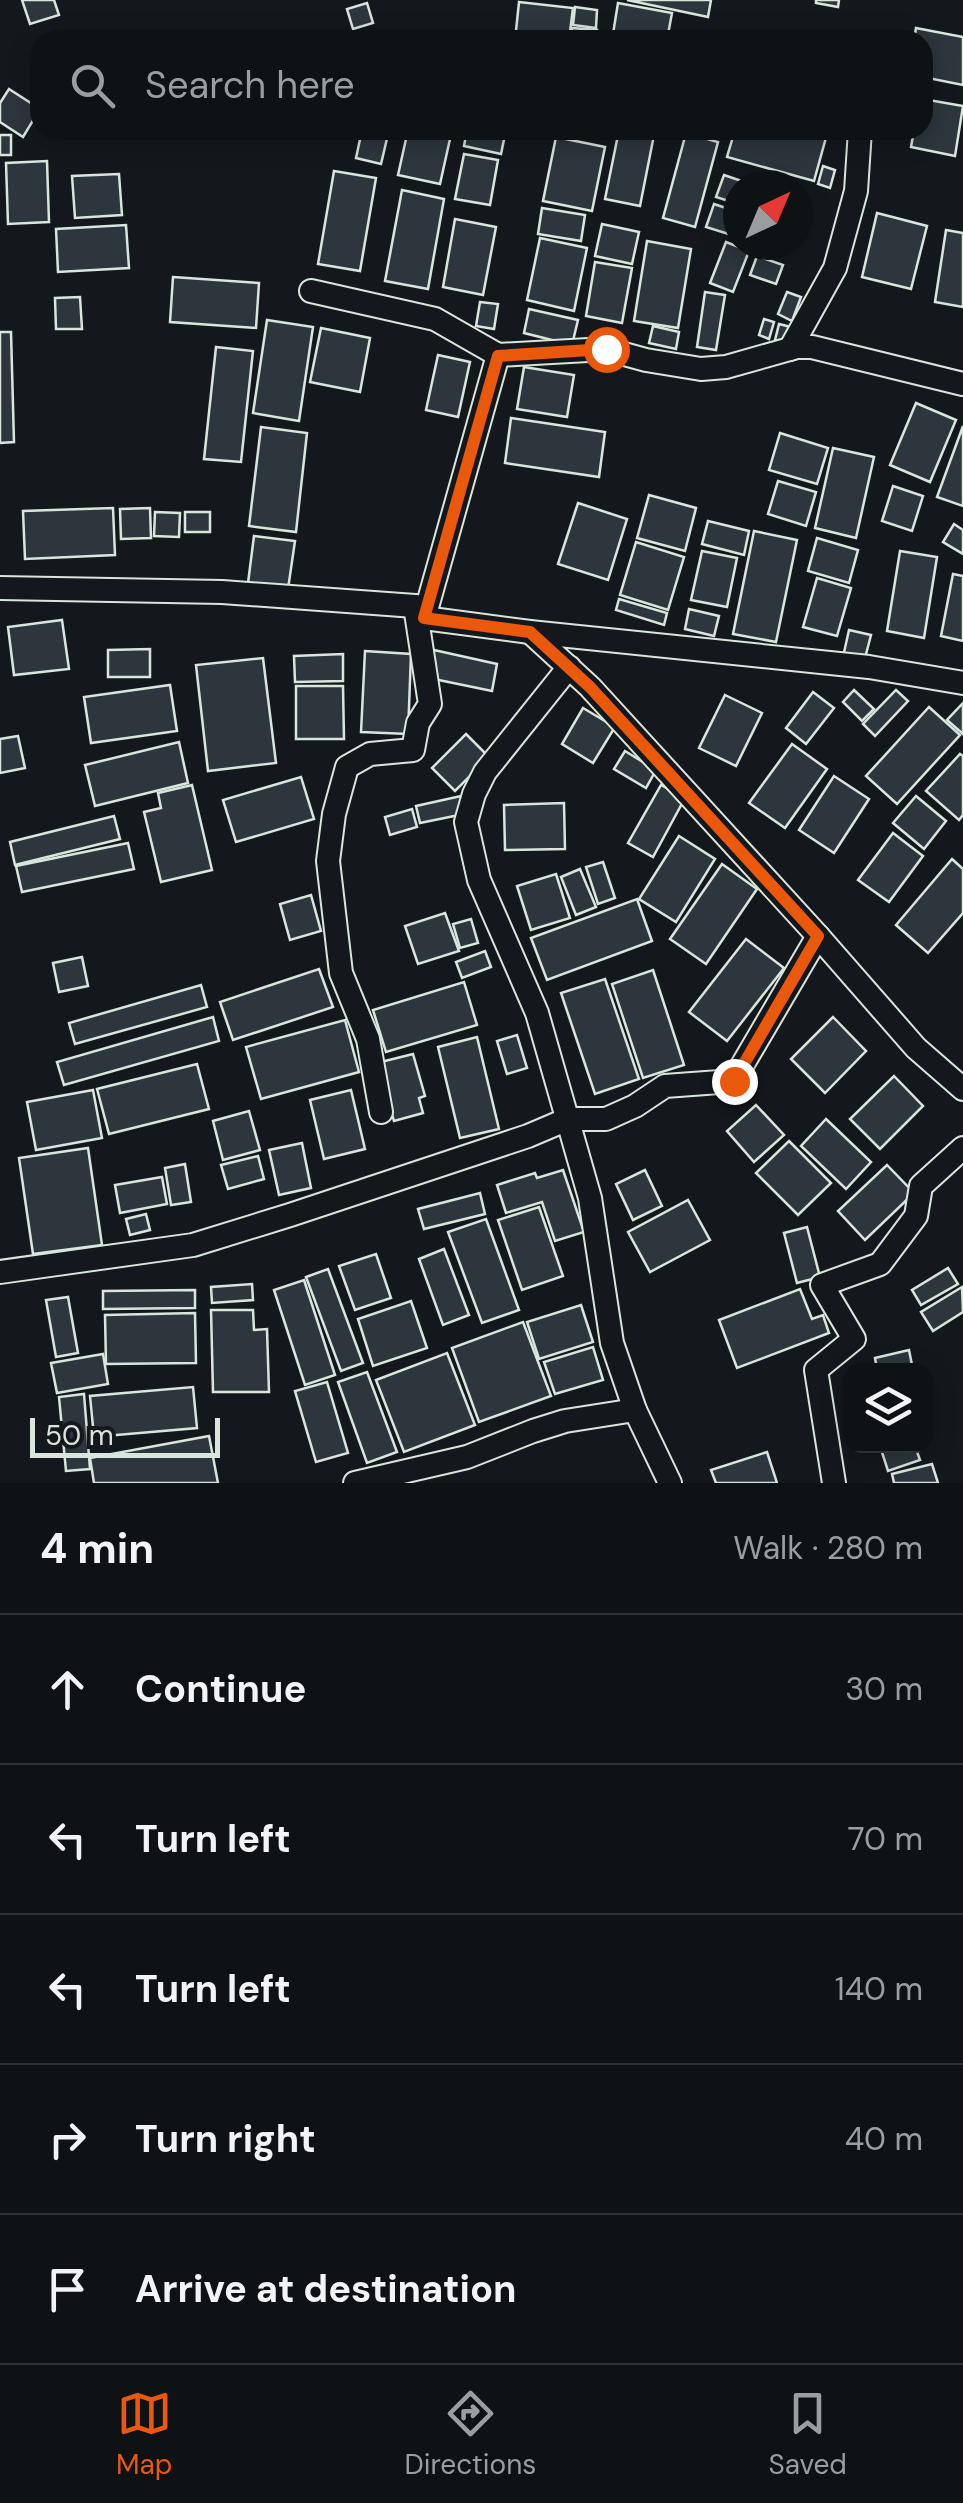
<!DOCTYPE html>
<meta charset="utf-8">
<style>
body{margin:0;font-family:"DM Sans",sans-serif;background:#181b1e;color:#f1f3f6}
.controls{position:absolute;right:30px;bottom:30px;display:grid;overflow:hidden;border-radius:20px;box-shadow:0 5px 25px #0003}
.controls button{width:90px;height:90px;display:grid;place-items:center;padding:0;border:0;border-bottom:2px solid #2f3234;background:#0f1215;color:#f1f3f6;font:50px sans-serif}
.compass{position:absolute;left:723px;top:170px;width:90px;height:90px;border-radius:50%;background:#0f1215;box-shadow:0 5px 25px #0003;rotate:44deg}
.scale{position:absolute;left:30px;bottom:25px;width:190px;box-sizing:border-box;padding-left:10px;border:5px solid #d8e6dc;border-top:0;font-size:28px;line-height:35px;white-space:nowrap;color:#d8e6dc;-webkit-text-stroke:8px #14181c;paint-order:stroke}
.stop{position:absolute;width:30px;height:30px;margin:-22px;border:8px solid #ea580c;border-radius:50%;background:#fff}
.stop.end{background:#ea580c;border-color:#fff;box-shadow:0 2px 10px #0008}
.list{margin:0;padding:0;list-style:none}
h2{display:flex;justify-content:space-between;align-items:center;height:130px;margin:0;padding:0 40px;font-size:42px}
h2 small{font-size:32px;font-weight:400;color:#9b9ea0}
.list li{display:grid;grid-template-columns:65px 1fr auto;gap:30px;align-items:center;box-sizing:border-box;height:150px;padding:0 40px;border-top:2px solid #2f3234}
.list b{display:block;font-size:38px;white-space:nowrap}
.list em{font-size:32px;font-style:normal;color:#9b9ea0}
.icon{flex:none;width:55px;height:55px;fill:none;stroke:currentColor;stroke-width:2;stroke-linecap:round;stroke-linejoin:round}
.map{position:relative;flex:none;width:963px;height:1483px;overflow:hidden}
.search{position:absolute;background:#0f1215;box-shadow:0 5px 25px #0003;left:30px;right:30px;top:30px;height:110px;display:flex;align-items:center;gap:25px;box-sizing:border-box;padding:0 35px;border-radius:30px;color:#9b9ea0;font-size:38px}
.sheet{height:880px;background:#0f1215}
nav{display:flex;justify-content:space-around;align-items:center;box-sizing:border-box;height:140px;border-top:2px solid #2f3234;background:#0f1215;font-size:28px;color:#9b9ea0}
nav a{display:grid;justify-items:center;gap:5px}
nav .on{color:#ea580c}
.map>svg:first-child{display:block}
.building{fill:#2c363c;stroke:#d8e6dc;stroke-width:2.5}
.lines{fill:none;stroke-linecap:round;stroke-linejoin:round}
.minor-casing{stroke:#d8e6dc;stroke-width:26}
.minor{stroke:#14181c;stroke-width:22}
.route{stroke:#ea580c;stroke-width:12}
</style>
<div class="map">
<svg width="963" height="1483" viewBox="0 0 963 1483">
<rect width="100%" height="100%" fill="#14181c"/>
<!-- building -->
<g class="building">
<path d="M 22,0 L 54,0 L 59,15 L 30,24 Z"/>
<path d="M 627,0 L 711,0 L 708,17 Z"/>
<path d="M 816,0 L 839,0 L 838,7 L 816,3 Z"/>
<path d="M 519,2 L 573,8 L 569,40 L 515,40 Z"/>
<path d="M 367,3 L 373,23 L 353,29 L 347,9 Z"/>
<path d="M 618,3 L 672,13 L 667,40 L 612,40 Z"/>
<path d="M 575,7 L 597,10 L 596,28 L 573,25 Z"/>
<path d="M 572,28 L 597,30 L 596,40 L 571,40 Z"/>
<path d="M 916,28 L 963,37 L 963,85 L 923,77 L 923,40 L 914,40 Z"/>
<path d="M 9,89 L 40,109 L 23,137 L 0,122 L 0,103 Z"/>
<path d="M 923,99 L 963,106 L 955,156 L 911,147 L 914,130 L 923,130 Z"/>
<path d="M 362,130 L 389,130 L 381,164 L 356,158 Z"/>
<path d="M 408,130 L 452,130 L 440,184 L 398,175 Z"/>
<path d="M 467,130 L 506,130 L 501,154 L 464,146 Z"/>
<path d="M 619,130 L 655,130 L 640,206 L 605,199 Z"/>
<path d="M 735,130 L 812,130 L 827,134 L 814,181 L 727,157 Z"/>
<path d="M 686,133 L 718,142 L 695,227 L 663,218 Z"/>
<rect x="0" y="135" width="11" height="20"/>
<path d="M 556,137 L 605,147 L 592,211 L 543,201 Z"/>
<path d="M 464,154 L 498,160 L 490,205 L 455,199 Z"/>
<path d="M 47,161 L 49,222 L 8,224 L 6,163 Z"/>
<path d="M 823,166 L 835,170 L 830,188 L 818,184 Z"/>
<path d="M 334,171 L 376,178 L 360,271 L 318,264 Z"/>
<path d="M 119,174 L 122,215 L 75,218 L 72,176 Z"/>
<path d="M 724,175 L 753,185 L 738,185 L 738,204 L 716,197 Z"/>
<path d="M 402,190 L 444,199 L 428,289 L 385,281 Z"/>
<path d="M 714,204 L 738,212 L 738,237 L 706,227 Z"/>
<path d="M 542,208 L 585,215 L 581,241 L 538,234 Z"/>
<path d="M 877,213 L 927,226 L 911,289 L 862,277 Z"/>
<path d="M 455,219 L 496,227 L 483,295 L 443,287 Z"/>
<path d="M 602,224 L 639,232 L 632,264 L 595,256 Z"/>
<path d="M 126,225 L 129,268 L 58,272 L 56,229 Z"/>
<path d="M 946,230 L 963,233 L 963,307 L 935,302 Z"/>
<path d="M 540,238 L 587,248 L 574,311 L 527,300 Z"/>
<path d="M 647,241 L 691,249 L 678,328 L 634,321 Z"/>
<path d="M 726,242 L 749,251 L 733,292 L 710,283 Z"/>
<path d="M 757,256 L 783,265 L 776,284 L 750,275 Z"/>
<path d="M 595,262 L 632,268 L 622,323 L 586,316 Z"/>
<path d="M 173,277 L 259,283 L 256,328 L 170,322 Z"/>
<path d="M 705,292 L 725,295 L 716,350 L 697,347 Z"/>
<path d="M 787,292 L 801,297 L 792,321 L 778,314 Z"/>
<path d="M 80,297 L 82,329 L 56,329 L 55,298 Z"/>
<path d="M 480,302 L 498,304 L 494,329 L 476,326 Z"/>
<path d="M 529,309 L 578,320 L 572,345 L 524,333 Z"/>
<path d="M 764,319 L 774,322 L 769,339 L 759,335 Z"/>
<path d="M 267,320 L 313,327 L 299,421 L 253,413 Z"/>
<path d="M 779,324 L 791,327 L 787,343 L 775,340 Z"/>
<path d="M 653,326 L 679,332 L 676,349 L 649,343 Z"/>
<path d="M 321,328 L 370,338 L 360,392 L 310,382 Z"/>
<path d="M 0,332 L 11,332 L 14,442 L 0,443 Z"/>
<path d="M 216,347 L 253,351 L 241,462 L 204,459 Z"/>
<path d="M 438,355 L 470,362 L 458,417 L 426,410 Z"/>
<path d="M 524,367 L 574,375 L 567,417 L 517,409 Z"/>
<path d="M 916,403 L 956,420 L 930,482 L 890,465 Z"/>
<path d="M 511,418 L 605,432 L 599,477 L 505,463 Z"/>
<path d="M 963,426 L 963,506 L 937,497 Z"/>
<path d="M 261,427 L 307,433 L 296,532 L 249,526 Z"/>
<path d="M 780,433 L 828,448 L 817,484 L 769,470 Z"/>
<path d="M 833,448 L 874,457 L 856,538 L 815,528 Z"/>
<path d="M 778,481 L 816,492 L 806,526 L 768,514 Z"/>
<path d="M 893,486 L 923,496 L 912,531 L 882,521 Z"/>
<path d="M 649,495 L 696,508 L 685,551 L 637,538 Z"/>
<path d="M 578,503 L 627,519 L 608,580 L 558,564 Z"/>
<path d="M 113,508 L 115,555 L 25,559 L 23,511 Z"/>
<path d="M 150,508 L 151,538 L 121,539 L 120,509 Z"/>
<path d="M 155,512 L 180,513 L 179,537 L 154,536 Z"/>
<rect x="185" y="512" width="25" height="20"/>
<path d="M 708,521 L 749,531 L 744,555 L 702,544 Z"/>
<path d="M 954,524 L 963,530 L 963,554 L 943,542 Z"/>
<path d="M 754,531 L 797,540 L 776,642 L 733,634 Z"/>
<path d="M 254,536 L 295,541 L 288,589 L 248,583 Z"/>
<path d="M 817,538 L 858,550 L 849,583 L 808,571 Z"/>
<path d="M 636,542 L 684,557 L 668,610 L 620,595 Z"/>
<path d="M 702,551 L 737,558 L 727,607 L 691,600 Z"/>
<path d="M 900,551 L 937,557 L 924,638 L 887,631 Z"/>
<path d="M 953,574 L 963,576 L 963,641 L 941,636 Z"/>
<path d="M 817,578 L 851,588 L 837,636 L 803,627 Z"/>
<path d="M 619,599 L 667,613 L 664,625 L 616,610 Z"/>
<path d="M 689,609 L 719,616 L 714,636 L 685,629 Z"/>
<path d="M 62,620 L 69,669 L 14,675 L 8,627 Z"/>
<path d="M 849,630 L 871,635 L 864,662 L 843,657 Z"/>
<path d="M 150,649 L 150,677 L 108,677 L 108,650 Z"/>
<path d="M 434,650 L 497,664 L 492,691 L 429,678 Z"/>
<path d="M 365,651 L 411,654 L 408,734 L 361,732 Z"/>
<path d="M 343,654 L 343,681 L 295,682 L 294,656 Z"/>
<path d="M 263,658 L 276,763 L 208,771 L 196,665 Z"/>
<path d="M 170,685 L 177,731 L 91,743 L 84,697 Z"/>
<path d="M 296,686 L 343,686 L 344,739 L 296,739 Z"/>
<path d="M 854,690 L 874,709 L 862,721 L 843,702 Z"/>
<path d="M 896,690 L 908,701 L 875,736 L 863,724 Z"/>
<path d="M 813,692 L 834,708 L 806,744 L 786,728 Z"/>
<path d="M 725,695 L 762,713 L 736,766 L 699,748 Z"/>
<path d="M 963,703 L 963,734 L 947,720 Z"/>
<path d="M 929,707 L 960,735 L 897,804 L 866,776 Z"/>
<path d="M 583,708 L 615,727 L 593,763 L 562,744 Z"/>
<path d="M 466,734 L 489,757 L 455,791 L 432,768 Z"/>
<path d="M 18,736 L 25,768 L 0,773 L 0,739 Z"/>
<path d="M 179,742 L 188,783 L 95,806 L 85,765 Z"/>
<path d="M 792,744 L 827,769 L 785,828 L 749,803 Z"/>
<path d="M 625,751 L 656,770 L 646,788 L 614,769 Z"/>
<path d="M 960,754 L 963,756 L 963,815 L 959,820 L 926,791 Z"/>
<path d="M 834,776 L 869,799 L 834,853 L 799,830 Z"/>
<path d="M 301,777 L 314,819 L 236,842 L 223,800 Z"/>
<path d="M 192,785 L 212,870 L 161,882 L 144,812 L 161,808 L 158,793 Z"/>
<path d="M 661,785 L 685,798 L 653,857 L 628,843 Z"/>
<path d="M 461,796 L 464,814 L 420,823 L 416,806 Z"/>
<path d="M 916,796 L 946,821 L 924,849 L 893,823 Z"/>
<path d="M 564,803 L 565,849 L 505,850 L 504,805 Z"/>
<path d="M 412,809 L 417,827 L 390,835 L 385,817 Z"/>
<path d="M 114,816 L 120,839 L 15,865 L 10,842 Z"/>
<path d="M 893,833 L 923,856 L 889,902 L 858,880 Z"/>
<path d="M 679,836 L 715,859 L 676,922 L 639,899 Z"/>
<path d="M 128,843 L 134,869 L 22,892 L 16,866 Z"/>
<path d="M 952,859 L 963,869 L 963,913 L 928,953 L 896,925 Z"/>
<path d="M 603,862 L 615,898 L 598,904 L 586,867 Z"/>
<path d="M 722,864 L 757,889 L 706,964 L 670,939 Z"/>
<path d="M 580,869 L 596,907 L 576,915 L 561,877 Z"/>
<path d="M 556,874 L 570,918 L 531,930 L 517,886 Z"/>
<path d="M 311,895 L 321,931 L 290,940 L 280,904 Z"/>
<path d="M 637,899 L 652,941 L 547,980 L 531,938 Z"/>
<path d="M 445,913 L 459,951 L 418,964 L 405,926 Z"/>
<path d="M 471,919 L 478,943 L 460,948 L 453,924 Z"/>
<path d="M 746,939 L 784,968 L 727,1041 L 689,1012 Z"/>
<path d="M 485,951 L 491,967 L 462,978 L 456,962 Z"/>
<path d="M 82,957 L 88,986 L 59,992 L 53,963 Z"/>
<path d="M 319,969 L 333,1007 L 233,1040 L 220,1002 Z"/>
<path d="M 653,970 L 684,1065 L 643,1078 L 612,984 Z"/>
<path d="M 605,979 L 639,1079 L 595,1094 L 561,993 Z"/>
<path d="M 464,982 L 477,1025 L 386,1052 L 373,1010 Z"/>
<path d="M 201,985 L 207,1007 L 75,1044 L 69,1023 Z"/>
<path d="M 213,1017 L 219,1041 L 64,1085 L 57,1062 Z"/>
<path d="M 833,1017 L 866,1051 L 825,1093 L 791,1059 Z"/>
<path d="M 345,1020 L 359,1072 L 261,1099 L 246,1047 Z"/>
<path d="M 517,1035 L 527,1068 L 507,1074 L 497,1041 Z"/>
<path d="M 477,1037 L 499,1129 L 460,1138 L 438,1047 Z"/>
<path d="M 413,1054 L 425,1096 L 419,1098 L 423,1113 L 394,1121 L 377,1063 Z"/>
<path d="M 197,1064 L 209,1109 L 109,1134 L 97,1089 Z"/>
<path d="M 894,1076 L 923,1106 L 880,1149 L 850,1119 Z"/>
<path d="M 93,1090 L 102,1138 L 36,1150 L 27,1102 Z"/>
<path d="M 351,1090 L 365,1149 L 324,1159 L 310,1100 Z"/>
<path d="M 756,1105 L 784,1135 L 754,1162 L 727,1131 Z"/>
<path d="M 249,1111 L 260,1150 L 223,1160 L 213,1121 Z"/>
<path d="M 826,1119 L 871,1162 L 846,1189 L 801,1146 Z"/>
<path d="M 789,1141 L 831,1183 L 798,1215 L 756,1173 Z"/>
<path d="M 302,1143 L 311,1188 L 279,1195 L 269,1150 Z"/>
<path d="M 88,1148 L 102,1245 L 33,1254 L 19,1158 Z"/>
<path d="M 258,1156 L 264,1179 L 228,1189 L 221,1165 Z"/>
<path d="M 185,1164 L 191,1202 L 171,1205 L 165,1168 Z"/>
<path d="M 887,1165 L 914,1193 L 865,1240 L 838,1211 Z"/>
<path d="M 563,1170 L 584,1232 L 555,1241 L 542,1202 L 506,1213 L 497,1185 L 535,1173 L 537,1178 Z"/>
<path d="M 645,1170 L 662,1206 L 633,1220 L 616,1184 Z"/>
<path d="M 162,1177 L 167,1204 L 120,1213 L 115,1185 Z"/>
<path d="M 480,1193 L 485,1214 L 424,1229 L 418,1209 Z"/>
<path d="M 688,1200 L 710,1240 L 650,1272 L 628,1232 Z"/>
<path d="M 539,1207 L 563,1276 L 522,1290 L 498,1220 Z"/>
<path d="M 146,1214 L 150,1230 L 130,1235 L 126,1219 Z"/>
<path d="M 486,1219 L 519,1310 L 482,1323 L 448,1232 Z"/>
<path d="M 807,1227 L 820,1277 L 797,1283 L 784,1233 Z"/>
<path d="M 444,1249 L 469,1315 L 443,1325 L 419,1259 Z"/>
<path d="M 376,1254 L 391,1298 L 355,1310 L 339,1266 Z"/>
<path d="M 948,1268 L 958,1284 L 921,1305 L 912,1290 Z"/>
<path d="M 328,1269 L 363,1363 L 341,1371 L 306,1277 Z"/>
<path d="M 304,1280 L 335,1375 L 305,1385 L 274,1290 Z"/>
<path d="M 252,1284 L 253,1300 L 212,1303 L 211,1287 Z"/>
<path d="M 962,1287 L 963,1312 L 933,1331 L 921,1312 Z"/>
<path d="M 800,1289 L 812,1319 L 823,1315 L 829,1333 L 737,1368 L 719,1320 Z"/>
<path d="M 195,1290 L 195,1308 L 103,1309 L 103,1291 Z"/>
<path d="M 68,1297 L 78,1353 L 56,1357 L 46,1300 Z"/>
<path d="M 411,1301 L 427,1348 L 373,1366 L 358,1319 Z"/>
<path d="M 581,1305 L 593,1342 L 539,1359 L 527,1322 Z"/>
<path d="M 211,1310 L 253,1310 L 254,1330 L 267,1329 L 269,1392 L 213,1392 Z"/>
<path d="M 195,1313 L 196,1363 L 106,1364 L 105,1315 Z"/>
<path d="M 523,1322 L 551,1396 L 479,1422 L 452,1348 Z"/>
<path d="M 593,1347 L 603,1380 L 555,1394 L 544,1362 Z"/>
<path d="M 909,1350 L 913,1370 L 877,1370 L 875,1358 Z"/>
<path d="M 447,1353 L 475,1425 L 404,1452 L 376,1380 Z"/>
<path d="M 103,1354 L 108,1384 L 57,1393 L 51,1363 Z"/>
<path d="M 367,1372 L 397,1452 L 367,1463 L 338,1382 Z"/>
<path d="M 327,1382 L 348,1453 L 316,1462 L 295,1391 Z"/>
<path d="M 193,1387 L 197,1428 L 94,1437 L 90,1396 Z"/>
<path d="M 84,1394 L 90,1469 L 66,1471 L 59,1397 Z"/>
<path d="M 209,1436 L 218,1483 L 94,1483 L 90,1458 Z"/>
<path d="M 880,1446 L 915,1446 L 920,1460 L 888,1471 Z"/>
<path d="M 767,1452 L 777,1483 L 716,1483 L 711,1470 Z"/>
<path d="M 932,1464 L 938,1483 L 894,1483 L 892,1474 Z"/>
</g>
<g class="lines">
<!-- minor casing -->
<g class="minor-casing">
<g id="minor">
<path d="M 311,291 L 435,319 L 498,355 L 606,349 L 646,360 L 701,369 L 726,367 L 797,347 L 812,347 L 963,384"/>
<path d="M 790,349 L 835,268 L 856,191 L 860,130"/>
<path d="M 0,588 L 222,592 L 415,606 L 424,618 L 530,632 L 869,667 L 963,683"/>
<path d="M 424,618 L 498,355"/>
<path d="M 530,632 L 590,687 L 818,936 L 916,1048 L 963,1089"/>
<path d="M 569,667 L 485,772 L 474,794 L 466,822 L 479,880 L 537,1013 L 590,1198 L 612,1343 L 635,1410 L 670,1483"/>
<path d="M 381,1112 L 368,1039 L 341,973 L 328,861 L 334,814 L 347,767 L 370,754 L 413,750 L 418,723 L 430,704 L 415,606"/>
<path d="M 0,1272 L 193,1245 L 290,1215 L 528,1136 L 568,1119 L 606,1119 L 635,1106 L 665,1086 L 733,1081 L 818,936"/>
<path d="M 355,1483 L 467,1457 L 533,1431 L 565,1421 L 635,1410"/>
<path d="M 834,1483 L 816,1370 L 854,1339 L 822,1285 L 880,1264 L 916,1216 L 921,1186 L 963,1148"/>
</g>
</g>
<!-- minor -->
<use href="#minor" class="minor"/>
</g>
<g class="lines">
<!-- route -->
<path class="route" d="M 606,349 L 498,356 L 424,618 L 530,632 L 590,687 L 818,936 L 734,1081"/>
</g>
</svg>
<div class="controls">
<button><svg class="icon" aria-label="layers" viewBox="0 0 24 24"><path d="M12 4l9 5-9 5-9-5zM3 14l9 5 9-5"/></svg></button>
</div>
<svg class="compass" viewBox="-18 -18 36 36"><path d="M0-13l5 13h-10z" fill="#e53935"/><path d="M0 13l5-13h-10z" fill="#9b9ea0"/></svg>
<div class="scale">50 m</div>
<div class="stop" style="left:606px;top:349px"></div>
<div class="stop end" style="left:734px;top:1081px"></div>
<div class="search"><svg class="icon" aria-label="search" viewBox="0 0 24 24"><circle cx="10" cy="10" r="6"/><path d="M15 15l6 6"/></svg>Search here</div>
</div>
<section class="sheet">
<h2>4 min<small>Walk · 280 m</small></h2>
<ul class="list">
<li><svg class="icon" aria-label="ahead" viewBox="0 0 24 24"><path d="M12 20V5M6 11l6-6 6 6"/></svg><div><b>Continue</b></div><em>30 m</em></li>
<li><svg class="icon" aria-label="left" viewBox="0 0 24 24"><path d="M17 20v-9H6M10 6l-5 5 5 5"/></svg><div><b>Turn left</b></div><em>70 m</em></li>
<li><svg class="icon" aria-label="left" viewBox="0 0 24 24"><path d="M17 20v-9H6M10 6l-5 5 5 5"/></svg><div><b>Turn left</b></div><em>140 m</em></li>
<li><svg class="icon" aria-label="right" viewBox="0 0 24 24"><path d="M7 20v-9h11M14 6l5 5-5 5"/></svg><div><b>Turn right</b></div><em>40 m</em></li>
<li><svg class="icon" aria-label="arrive" viewBox="0 0 24 24"><path d="M6 21V4h12l-3 4 3 4H6"/></svg><div><b>Arrive at destination</b></div></li>
</ul>
</section>
<nav>
<a class="on"><svg class="icon" aria-label="map" viewBox="0 0 24 24"><path d="M3 6l6-2 6 2 6-2v14l-6 2-6-2-6 2zM9 4v14M15 6v14"/></svg>Map</a>
<a><svg class="icon" aria-label="directions" viewBox="0 0 24 24"><path d="M12 3l9 9-9 9-9-9zM9 14v-3h6M13 9l2 2-2 2"/></svg>Directions</a>
<a><svg class="icon" aria-label="saved" viewBox="0 0 24 24"><path d="M7 4h10v16l-5-4-5 4z"/></svg>Saved</a>
</nav>
